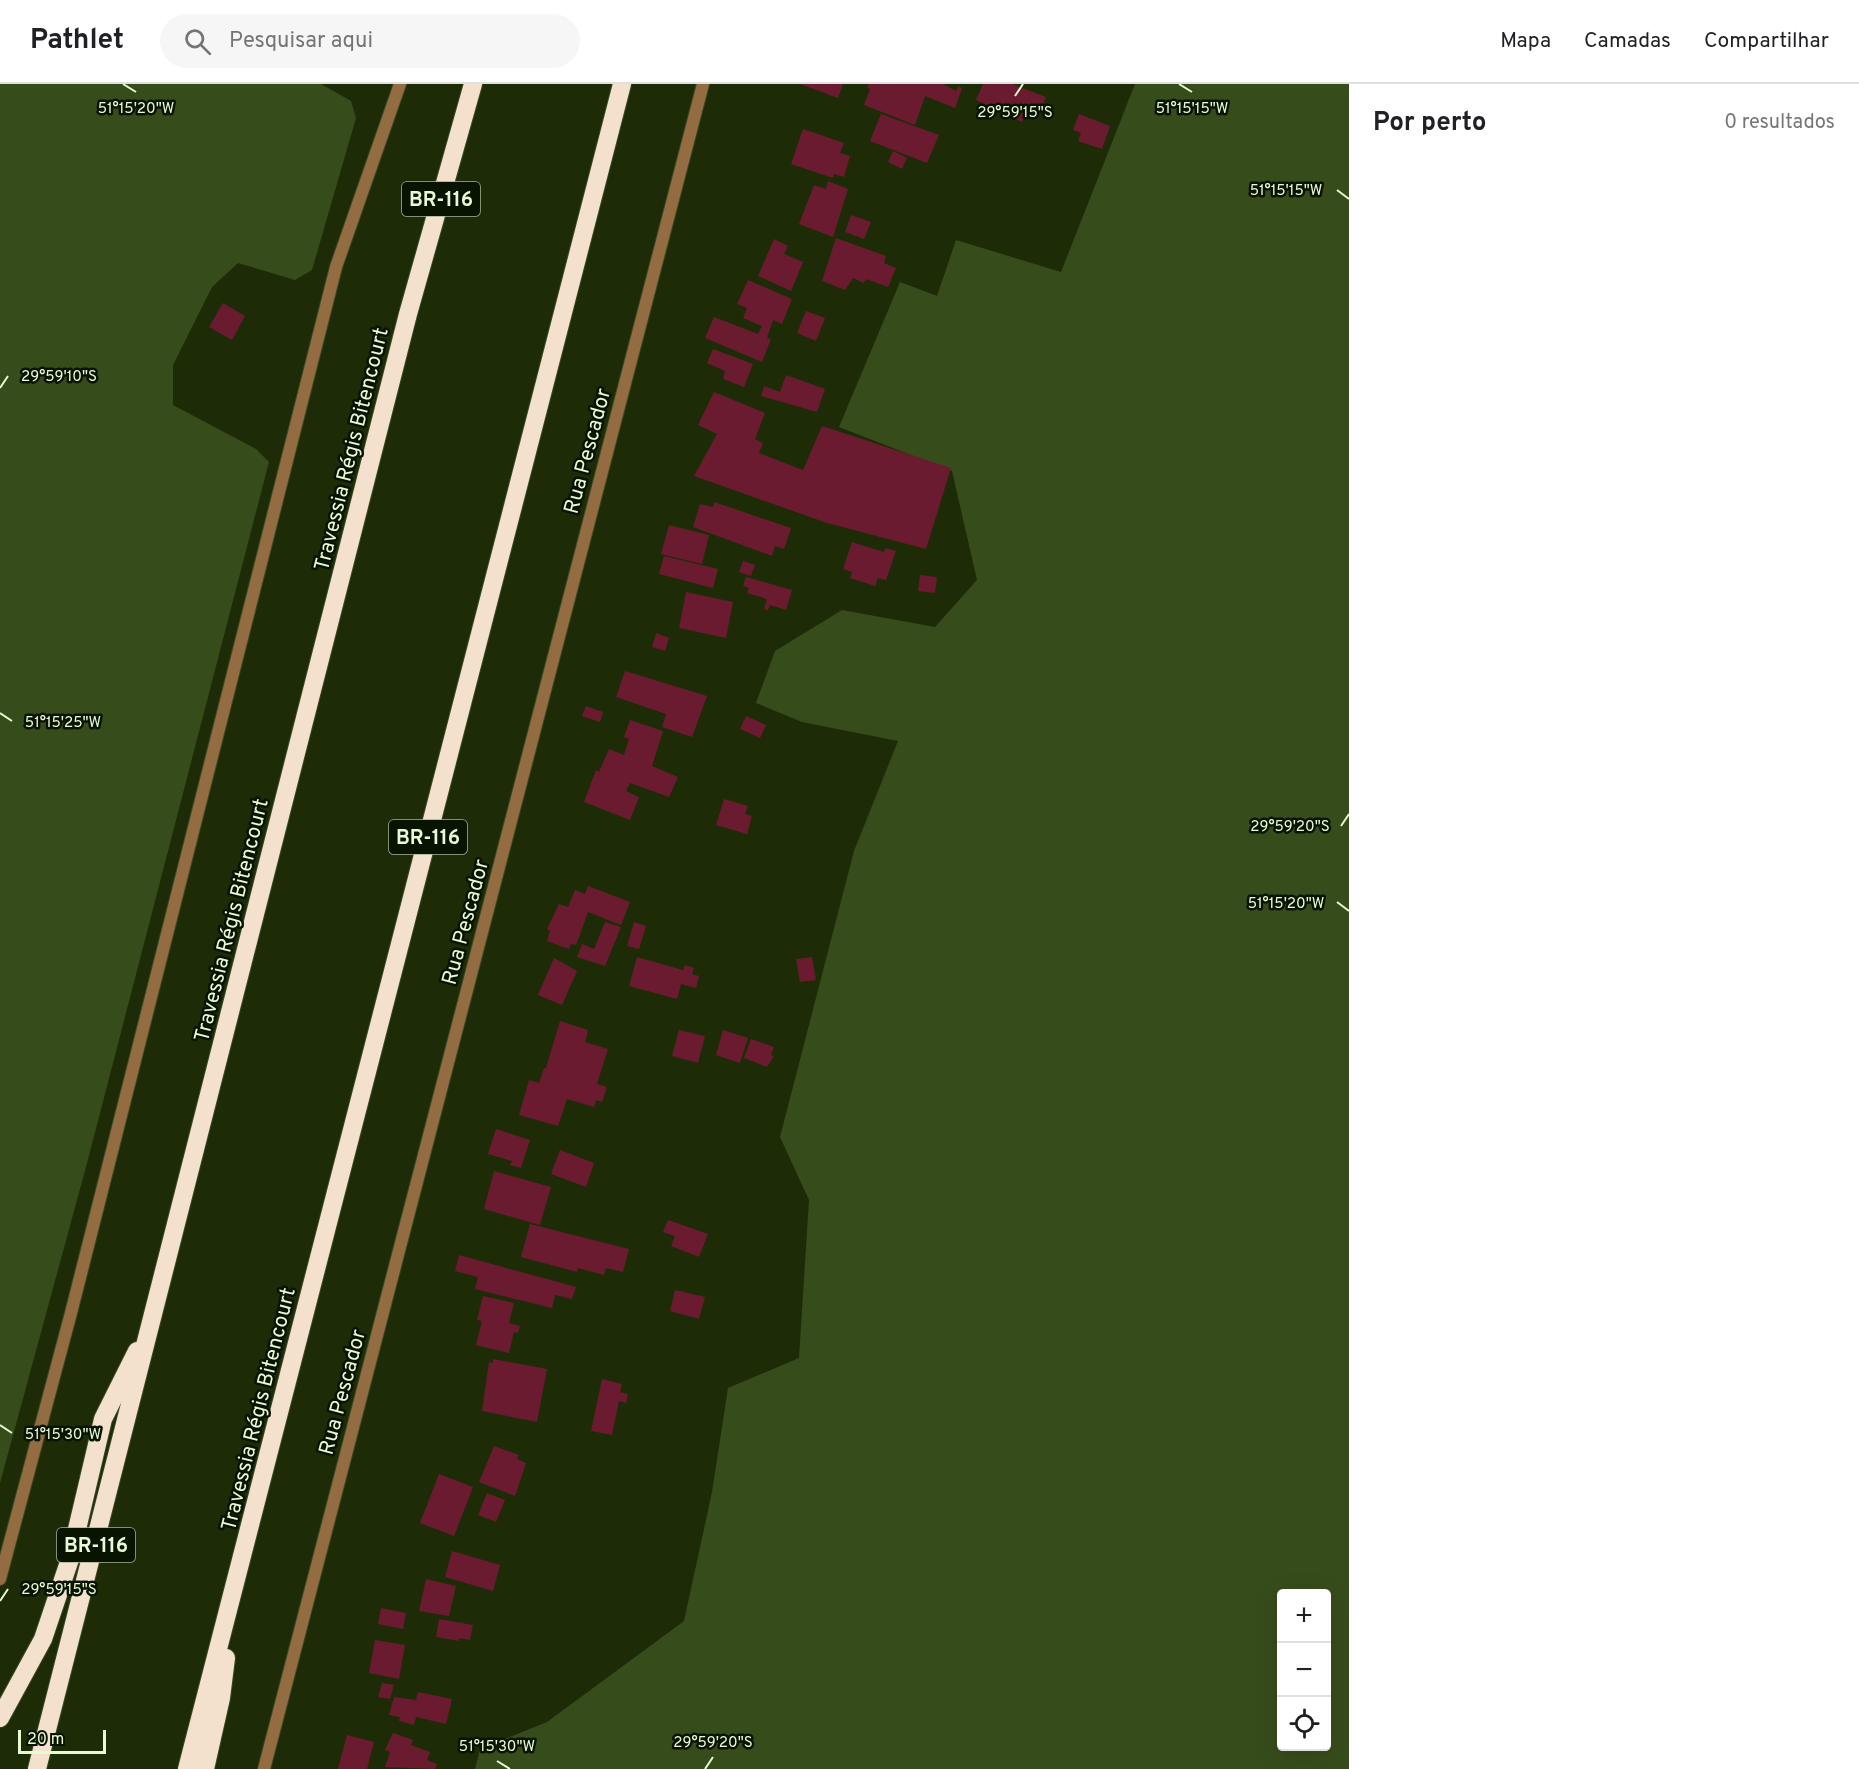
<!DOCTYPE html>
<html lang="pt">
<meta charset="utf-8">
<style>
body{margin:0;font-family:Overpass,sans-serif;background:#f6f6f6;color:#202124}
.controls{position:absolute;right:18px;bottom:18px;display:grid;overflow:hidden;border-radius:6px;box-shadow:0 6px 24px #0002}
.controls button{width:54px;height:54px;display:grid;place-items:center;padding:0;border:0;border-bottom:2px solid #e0e0e0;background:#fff;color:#202124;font:30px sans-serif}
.scale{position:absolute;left:18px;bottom:15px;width:88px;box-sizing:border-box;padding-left:6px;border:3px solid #e7f9d5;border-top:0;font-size:16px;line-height:21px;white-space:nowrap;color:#e7f9d5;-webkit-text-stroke:4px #091400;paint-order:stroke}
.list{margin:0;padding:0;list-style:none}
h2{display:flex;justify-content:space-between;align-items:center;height:78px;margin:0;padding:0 24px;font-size:26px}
h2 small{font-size:20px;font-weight:400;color:#757577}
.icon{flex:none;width:33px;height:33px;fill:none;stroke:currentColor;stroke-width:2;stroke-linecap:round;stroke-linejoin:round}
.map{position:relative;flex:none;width:1349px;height:1685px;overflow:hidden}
header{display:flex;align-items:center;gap:36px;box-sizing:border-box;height:84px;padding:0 30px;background:#fff;border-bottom:2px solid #e0e0e0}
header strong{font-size:28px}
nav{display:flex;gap:33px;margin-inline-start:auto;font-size:21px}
.search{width:420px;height:54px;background:#f6f6f6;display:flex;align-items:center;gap:15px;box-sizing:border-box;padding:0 21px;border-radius:33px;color:#757577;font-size:22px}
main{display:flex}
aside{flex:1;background:#fff}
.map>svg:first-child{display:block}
.green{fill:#374c1b;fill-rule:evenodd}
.building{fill:#6a1b30}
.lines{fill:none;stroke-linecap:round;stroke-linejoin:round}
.minor-casing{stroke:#394924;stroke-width:14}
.motorway-casing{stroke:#394924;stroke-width:20}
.minor{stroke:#936d41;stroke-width:12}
.motorway{stroke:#f4e1cd;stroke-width:18}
.ticks{fill:none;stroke:#e7f9d5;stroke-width:2}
.labels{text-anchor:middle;stroke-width:5;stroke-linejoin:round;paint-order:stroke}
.shield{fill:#091400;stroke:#a4b495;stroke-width:1.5}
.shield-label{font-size:20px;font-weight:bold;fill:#e7f9d5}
.street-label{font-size:21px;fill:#e7f9d5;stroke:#091400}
.ticks-label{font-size:15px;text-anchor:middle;fill:#e7f9d5;stroke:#091400;stroke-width:5;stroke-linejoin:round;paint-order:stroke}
</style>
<header>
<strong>Pathlet</strong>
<div class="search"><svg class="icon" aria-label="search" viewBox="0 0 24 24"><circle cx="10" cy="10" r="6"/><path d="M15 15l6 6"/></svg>Pesquisar aqui</div>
<nav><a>Mapa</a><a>Camadas</a><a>Compartilhar</a></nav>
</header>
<main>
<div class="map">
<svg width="1349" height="1685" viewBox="0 0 1349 1685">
<rect width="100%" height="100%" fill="#1d2c07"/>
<!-- green -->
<g class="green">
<path d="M 0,0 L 321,0 L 351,17 L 356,34 L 312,186 L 295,196 L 238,179 L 212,203 L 173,281 L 173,321 L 256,365 L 269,378 L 86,1083 L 0,1399 Z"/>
<path d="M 1135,0 L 1349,0 L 1349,1685 L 475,1685 L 480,1665 L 547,1638 L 684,1537 L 712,1408 L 728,1304 L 799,1274 L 809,1116 L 780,1053 L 854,767 L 898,657 L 802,638 L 756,619 L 775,567 L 842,526 L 935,543 L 977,496 L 952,387 L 839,343 L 900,198 L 937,212 L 956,156 L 1061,188 ZM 1282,1510 L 1326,1510 L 1326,1662 L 1282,1662 Z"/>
</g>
<!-- building -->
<g class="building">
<path d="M 800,0 L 843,0 L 838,14 Z"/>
<path d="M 869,0 L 943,0 L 956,7 L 958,2 L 962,4 L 955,24 L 925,12 L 915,41 L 864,21 L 870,5 L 867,4 Z"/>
<path d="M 983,0 L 1012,0 L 1046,13 L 1039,30 L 1026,26 L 1022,38 L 976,16 Z"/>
<path d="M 881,30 L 939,51 L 927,79 L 870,57 Z"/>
<path d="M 1079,30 L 1110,42 L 1102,65 L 1078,57 L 1081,49 L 1073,46 Z"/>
<path d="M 803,45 L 844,59 L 840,69 L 850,72 L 844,93 L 834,90 L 833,94 L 791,80 Z"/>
<path d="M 893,67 L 907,74 L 902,85 L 888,78 Z"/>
<path d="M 828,97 L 848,105 L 833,153 L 799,140 L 814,101 L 826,105 Z"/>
<path d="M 851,131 L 871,138 L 864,155 L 845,148 Z"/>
<path d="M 836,154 L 886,172 L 884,179 L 896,184 L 888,203 L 866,195 L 864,199 L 853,194 L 845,206 L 822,197 Z"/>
<path d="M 774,155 L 788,162 L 784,170 L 803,178 L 791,207 L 758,192 Z"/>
<path d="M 748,196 L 792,215 L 782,240 L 773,236 L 767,254 L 771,255 L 762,278 L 705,254 L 714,233 L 758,250 L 762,242 L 743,234 L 747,224 L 737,220 Z"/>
<path d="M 223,219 L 245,232 L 232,256 L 209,243 Z"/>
<path d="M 806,227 L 825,234 L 816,257 L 797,249 Z"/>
<path d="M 713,265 L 753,280 L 744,303 L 723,295 L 725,287 L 707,279 Z"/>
<path d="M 786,291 L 825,305 L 817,328 L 761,312 L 764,302 L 780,308 Z"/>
<path d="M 714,308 L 765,329 L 755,355 L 763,359 L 759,369 L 803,386 L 822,342 L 951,384 L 926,465 L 827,439 L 694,392 L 717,350 L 698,341 Z"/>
<path d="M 714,418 L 791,444 L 784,465 L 775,462 L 772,472 L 693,443 L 700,420 L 713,423 Z"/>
<path d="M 669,441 L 709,451 L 702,480 L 661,470 Z"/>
<path d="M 852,458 L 884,468 L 886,464 L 896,467 L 886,496 L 878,494 L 875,502 L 850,494 L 852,488 L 843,485 Z"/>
<path d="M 664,472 L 718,485 L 713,504 L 659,490 Z"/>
<path d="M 743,477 L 755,481 L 751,492 L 739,488 Z"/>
<path d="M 920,491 L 937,493 L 935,509 L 918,507 Z"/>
<path d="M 746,493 L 792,506 L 786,526 L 770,521 L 768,526 L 764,525 L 767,515 L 747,509 L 749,504 L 743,502 Z"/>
<path d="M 686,508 L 733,518 L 726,554 L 679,544 Z"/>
<path d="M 656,549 L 669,554 L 665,567 L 652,563 Z"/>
<path d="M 625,587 L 707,612 L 692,653 L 662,643 L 666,630 L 616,613 Z"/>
<path d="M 586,622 L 603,628 L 600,638 L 582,632 Z"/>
<path d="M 746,632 L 766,641 L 760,654 L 740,645 Z"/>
<path d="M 630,636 L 663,647 L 652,682 L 678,693 L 669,713 L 630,699 L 626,707 L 639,713 L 630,736 L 584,718 L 596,686 L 599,688 L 609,665 L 624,671 L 629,655 L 624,653 Z"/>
<path d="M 724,715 L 748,722 L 745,730 L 752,732 L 747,750 L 716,741 Z"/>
<path d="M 588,802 L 630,818 L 621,841 L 588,828 L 576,861 L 571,860 L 569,865 L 547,857 L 550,847 L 547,845 L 559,820 L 568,823 L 575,806 L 585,810 Z"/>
<path d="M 605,838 L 621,843 L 605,882 L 577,873 L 582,860 L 594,865 Z"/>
<path d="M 634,838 L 646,842 L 639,865 L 627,862 Z"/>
<path d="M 637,873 L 683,886 L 685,881 L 694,884 L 692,890 L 699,892 L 696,904 L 681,900 L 677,915 L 629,902 Z"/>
<path d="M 812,873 L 816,896 L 800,898 L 796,875 Z"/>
<path d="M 554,874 L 577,887 L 562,921 L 538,911 Z"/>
<path d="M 560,937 L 588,946 L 585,958 L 608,965 L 597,1000 L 607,1003 L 602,1018 L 596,1016 L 594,1023 L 567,1015 L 558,1042 L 519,1031 L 529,996 L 539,999 L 544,984 L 546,984 Z"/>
<path d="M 679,946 L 705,952 L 698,979 L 672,972 Z"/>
<path d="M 723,946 L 748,954 L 740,979 L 716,971 Z"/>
<path d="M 751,955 L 774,963 L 771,971 L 774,972 L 767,983 L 744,974 Z"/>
<path d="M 496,1045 L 530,1056 L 521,1084 L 510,1081 L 512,1077 L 488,1070 Z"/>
<path d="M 560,1066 L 594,1079 L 586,1103 L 551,1090 Z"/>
<path d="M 494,1087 L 551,1103 L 540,1141 L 484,1125 Z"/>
<path d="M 668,1136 L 708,1150 L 699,1173 L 671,1162 L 675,1152 L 663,1148 Z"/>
<path d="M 530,1140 L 629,1165 L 623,1188 L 606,1184 L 604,1191 L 578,1184 L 577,1188 L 521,1173 Z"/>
<path d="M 459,1171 L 576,1203 L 572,1215 L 555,1211 L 552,1224 L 475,1205 L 478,1193 L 455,1187 Z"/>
<path d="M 675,1206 L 705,1213 L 699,1235 L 670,1227 Z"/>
<path d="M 483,1212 L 514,1219 L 509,1239 L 520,1242 L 518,1249 L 514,1248 L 509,1269 L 476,1261 L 482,1237 L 477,1236 Z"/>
<path d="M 493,1275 L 547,1285 L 537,1338 L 482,1327 L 489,1278 L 493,1279 Z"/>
<path d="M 602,1295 L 622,1300 L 620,1308 L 628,1310 L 626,1319 L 619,1317 L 612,1351 L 591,1347 Z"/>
<path d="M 494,1362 L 519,1371 L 517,1375 L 526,1379 L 515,1412 L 479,1398 Z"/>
<path d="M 439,1390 L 473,1403 L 454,1452 L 420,1439 Z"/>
<path d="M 487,1409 L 505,1416 L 496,1438 L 478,1431 Z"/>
<path d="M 452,1467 L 500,1481 L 493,1507 L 445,1493 Z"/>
<path d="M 426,1495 L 456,1502 L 449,1532 L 419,1527 Z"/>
<path d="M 381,1524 L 406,1529 L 403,1545 L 378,1540 Z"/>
<path d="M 439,1535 L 473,1541 L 470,1556 L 459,1554 L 459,1557 L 436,1553 Z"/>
<path d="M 375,1556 L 405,1561 L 399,1595 L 369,1589 Z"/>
<path d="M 382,1599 L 394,1601 L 390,1615 L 378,1613 Z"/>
<path d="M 418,1608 L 452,1615 L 446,1640 L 416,1633 L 414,1641 L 399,1637 L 400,1633 L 389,1631 L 394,1613 L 416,1616 Z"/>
<path d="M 393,1649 L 413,1656 L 411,1661 L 430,1668 L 427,1676 L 437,1680 L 435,1685 L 385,1683 L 390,1668 L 385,1666 Z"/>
<path d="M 347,1651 L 374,1658 L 367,1685 L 338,1685 Z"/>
</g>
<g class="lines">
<!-- minor casing -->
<g class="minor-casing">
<g id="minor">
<path d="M 0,1495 L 71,1229 L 336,183 L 400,0"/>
<path d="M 264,1685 L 703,0"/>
</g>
</g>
<!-- motorway casing -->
<g class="motorway-casing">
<g id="motorway">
<path d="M 0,1634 L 43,1555 L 70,1475 L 103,1335 L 137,1267"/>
<path d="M 37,1685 L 408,230 L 473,0"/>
<path d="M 187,1685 L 622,0"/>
<path d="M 205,1685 L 221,1614 L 226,1574"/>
</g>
</g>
<!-- minor -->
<use href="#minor" class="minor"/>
<!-- motorway -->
<use href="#motorway" class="motorway"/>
</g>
<!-- ticks -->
<path class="ticks" d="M 123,0 L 136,8M 1179,0 L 1192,8M 1015,12 L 1023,0M 1337,106 L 1349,115M 0,304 L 8,292M 0,629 L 12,637M 1341,742 L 1349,730M 1337,818 L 1349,827M 0,1341 L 12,1349M 0,1517 L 8,1505M 497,1677 L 510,1685M 705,1685 L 713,1673"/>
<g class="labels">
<!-- shield labels -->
<g class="shield">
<rect x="402" y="98" width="78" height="34" rx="4.5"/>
<rect x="389" y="736" width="78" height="34" rx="4.5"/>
<rect x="57" y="1444" width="78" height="34" rx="4.5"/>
</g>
<g class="shield-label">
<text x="441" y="122">BR-116</text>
<text x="428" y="760">BR-116</text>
<text x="96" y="1468">BR-116</text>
</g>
<!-- street labels -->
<g class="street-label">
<text transform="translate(351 365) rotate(-76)" y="7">Travessia Régis Bitencourt</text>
<text transform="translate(587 367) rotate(-75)" y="7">Rua Pescador</text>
<text transform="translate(231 836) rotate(-76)" y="7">Travessia Régis Bitencourt</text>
<text transform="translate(465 838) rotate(-75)" y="7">Rua Pescador</text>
<text transform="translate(342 1308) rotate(-75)" y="7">Rua Pescador</text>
<text transform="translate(258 1325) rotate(-76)" y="7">Travessia Régis Bitencourt</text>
</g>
</g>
<g class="ticks-label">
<text x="136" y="29">51°15'20"W</text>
<text x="1192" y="29">51°15'15"W</text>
<text x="1015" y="33">29°59'15"S</text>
<text x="1286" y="111">51°15'15"W</text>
<text x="59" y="297">29°59'10"S</text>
<text x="63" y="643">51°15'25"W</text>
<text x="1290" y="747">29°59'20"S</text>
<text x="1286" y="824">51°15'20"W</text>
<text x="63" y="1355">51°15'30"W</text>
<text x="59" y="1510">29°59'15"S</text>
<text x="713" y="1663">29°59'20"S</text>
<text x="497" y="1667">51°15'30"W</text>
</g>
</svg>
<div class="controls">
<button>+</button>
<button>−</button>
<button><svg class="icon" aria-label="locate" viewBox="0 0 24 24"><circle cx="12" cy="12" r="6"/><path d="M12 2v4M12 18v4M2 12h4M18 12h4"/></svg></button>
</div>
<div class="scale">20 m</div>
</div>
<aside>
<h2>Por perto<small>0 resultados</small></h2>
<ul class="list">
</ul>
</aside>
</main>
